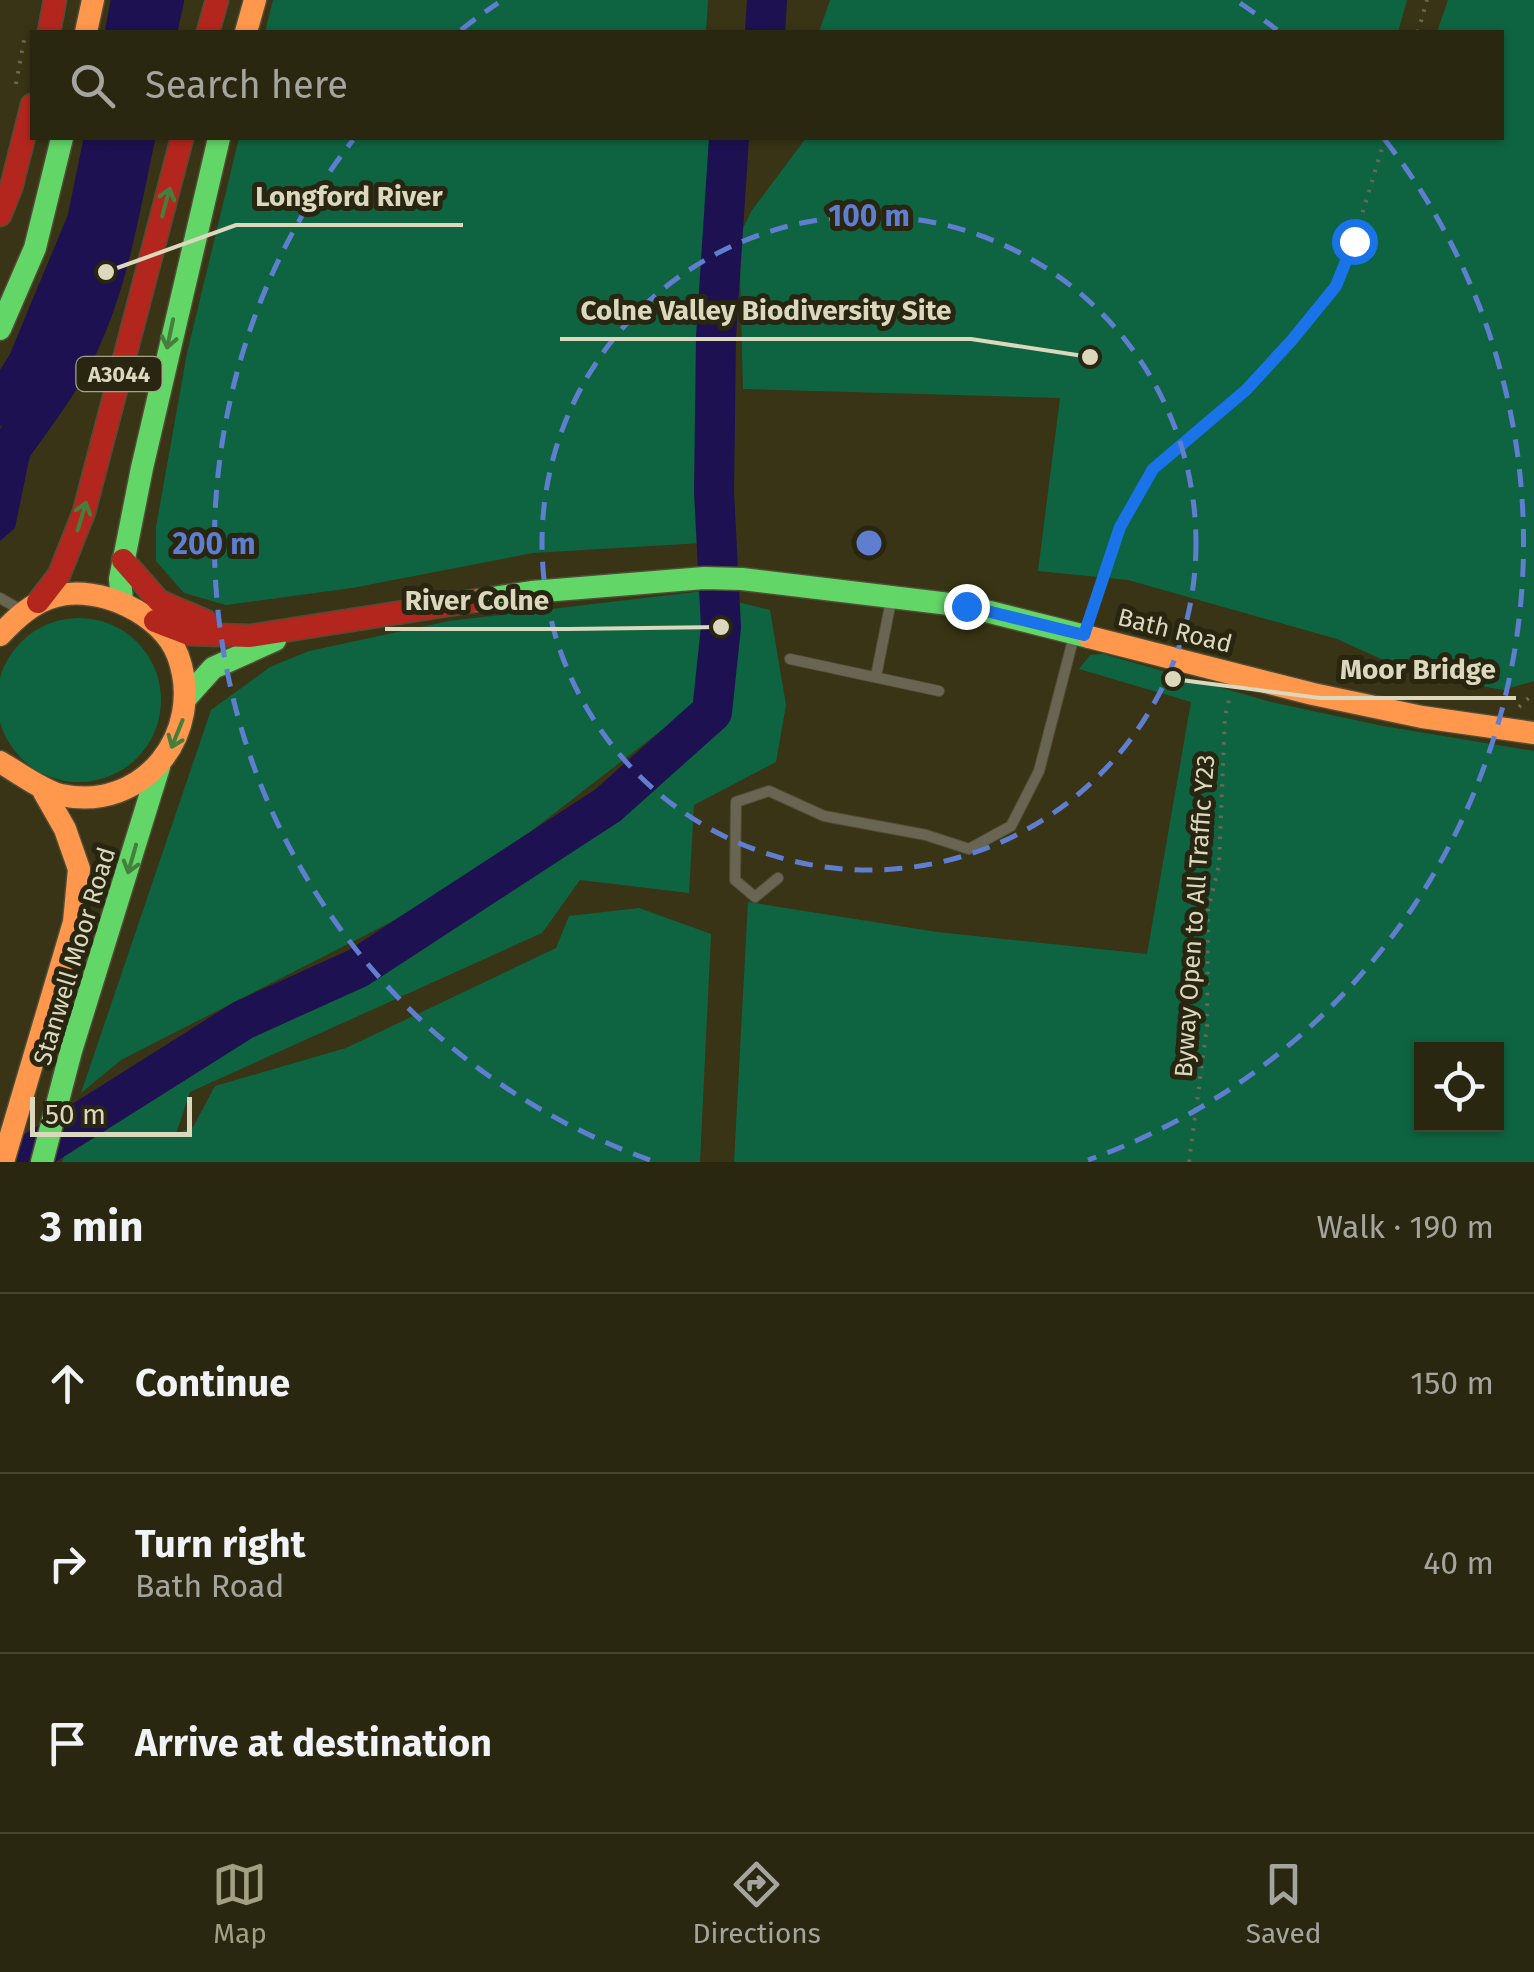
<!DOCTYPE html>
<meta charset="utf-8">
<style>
body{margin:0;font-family:"Fira Sans",sans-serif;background:#322f19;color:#f1f3f6}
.controls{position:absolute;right:30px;bottom:30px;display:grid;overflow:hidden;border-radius:0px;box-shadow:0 2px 8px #0004}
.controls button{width:90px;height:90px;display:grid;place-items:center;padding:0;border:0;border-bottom:2px solid #464430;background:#2a2710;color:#f1f3f6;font:50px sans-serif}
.scale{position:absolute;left:30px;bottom:25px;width:162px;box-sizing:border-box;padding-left:10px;border:5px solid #dbd8be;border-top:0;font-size:28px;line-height:35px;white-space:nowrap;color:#dbd8be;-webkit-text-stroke:8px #282510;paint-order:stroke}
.stop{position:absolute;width:30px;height:30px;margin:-22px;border:8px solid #1a73e8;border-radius:50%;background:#fff}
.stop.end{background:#1a73e8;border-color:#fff;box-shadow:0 2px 10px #0008}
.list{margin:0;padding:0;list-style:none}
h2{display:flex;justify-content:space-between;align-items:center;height:130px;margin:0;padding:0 40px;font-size:42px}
h2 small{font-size:32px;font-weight:400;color:#a5a59f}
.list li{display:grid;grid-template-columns:65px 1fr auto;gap:30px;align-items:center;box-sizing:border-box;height:180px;padding:0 40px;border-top:2px solid #464430}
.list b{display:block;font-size:38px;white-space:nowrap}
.list p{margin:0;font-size:32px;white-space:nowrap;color:#a5a59f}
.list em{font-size:32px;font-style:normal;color:#a5a59f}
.icon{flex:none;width:55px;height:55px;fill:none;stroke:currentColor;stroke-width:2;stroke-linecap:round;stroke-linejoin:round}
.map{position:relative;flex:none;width:1534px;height:1162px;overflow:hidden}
.search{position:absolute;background:#2a2710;box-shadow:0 2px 8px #0004;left:30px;right:30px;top:30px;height:110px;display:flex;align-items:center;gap:25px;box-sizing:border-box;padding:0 35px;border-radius:0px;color:#a5a59f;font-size:38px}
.sheet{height:670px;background:#2a2710}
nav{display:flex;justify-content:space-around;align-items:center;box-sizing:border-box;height:140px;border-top:2px solid #464430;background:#2a2710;font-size:28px;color:#a5a59f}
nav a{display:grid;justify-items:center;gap:5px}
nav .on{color:#a29f83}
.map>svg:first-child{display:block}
.green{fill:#0e6440;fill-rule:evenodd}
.water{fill:#1e1151}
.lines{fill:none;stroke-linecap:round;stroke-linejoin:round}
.river{stroke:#1e1151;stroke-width:40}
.lane-casing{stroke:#504d37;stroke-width:12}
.fast-casing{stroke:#504d37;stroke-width:25}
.slow-casing{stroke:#504d37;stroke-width:25}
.jam-casing{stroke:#504d37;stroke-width:25}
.path{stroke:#6a6855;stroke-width:4;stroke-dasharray:2.5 8;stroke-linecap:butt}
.lane{stroke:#686652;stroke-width:10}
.fast{stroke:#63d668;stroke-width:22}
.slow{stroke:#ff974d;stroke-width:22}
.jam{stroke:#b3261e;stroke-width:22}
.oneway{stroke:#467e3c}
.route{stroke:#1a73e8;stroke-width:12}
.ring{fill:none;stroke:#607ecf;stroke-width:5;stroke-dasharray:18 12}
.labels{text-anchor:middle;stroke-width:10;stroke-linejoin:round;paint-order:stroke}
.shield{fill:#282510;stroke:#a5a28a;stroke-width:2.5}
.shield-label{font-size:22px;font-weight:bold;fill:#dbd8be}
.street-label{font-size:25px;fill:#dbd8be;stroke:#282510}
.centre{fill:#607ecf;stroke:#282510;stroke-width:5}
.ring-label{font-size:30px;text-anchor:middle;font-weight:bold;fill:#607ecf;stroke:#282510;stroke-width:10;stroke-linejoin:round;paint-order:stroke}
.leader{fill:none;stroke:#dbd8be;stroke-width:4}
.callout-dot{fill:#dbd8be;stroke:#282510;stroke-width:4}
.callout-label{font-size:28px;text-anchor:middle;font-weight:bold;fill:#dbd8be;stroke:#282510;stroke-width:10;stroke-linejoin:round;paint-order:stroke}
</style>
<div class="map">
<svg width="1534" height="1162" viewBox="0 0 1534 1162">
<rect width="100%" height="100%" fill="#383415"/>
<!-- green -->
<g class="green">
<path d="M 273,0 L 708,0 L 706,32 L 265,32 Z"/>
<path d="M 830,0 L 1407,0 L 1398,32 L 819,32 Z"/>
<path d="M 1448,0 L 1534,0 L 1534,681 L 1503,690 L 1412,673 L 1337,639 L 1128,580 L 1038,571 L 1060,398 L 743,389 L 739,236 L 752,210 L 806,138 L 1502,138 L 1502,32 L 1437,32 Z"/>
<path d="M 239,138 L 711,138 L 714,180 L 707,184 L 715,186 L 700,337 L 702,543 L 533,553 L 352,588 L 226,605 L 184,593 L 156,561 L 156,527 L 187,353 Z"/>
<path d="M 704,591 L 697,703 L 504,852 L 391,922 L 121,1060 L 81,1093 L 211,710 L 270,667 L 309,651 L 449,621 Z"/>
<path d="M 729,600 L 770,610 L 786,705 L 776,762 L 694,805 L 689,893 L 580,880 L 542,933 L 190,1092 L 176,1134 L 193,1127 L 215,1086 L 346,1048 L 556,948 L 569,916 L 639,908 L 711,934 L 700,1162 L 62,1162 L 75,1126 L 431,943 L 563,855 L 687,757 L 728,718 Z"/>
<circle cx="79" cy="700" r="82"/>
<path d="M 1103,654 L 1271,702 L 1383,726 L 1534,751 L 1534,1162 L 734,1162 L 748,902 L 937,932 L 1147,954 L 1191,702 L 1079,669 L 1090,655 ZM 1422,1050 L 1496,1050 L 1496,1124 L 1422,1124 Z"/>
</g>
<!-- water -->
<path class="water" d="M 17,415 L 36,426 L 15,528 L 0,541 L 0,434 Z"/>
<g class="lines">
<!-- river -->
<g class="river">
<path d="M 125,32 L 131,0"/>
<path d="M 157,32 L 164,0"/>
<path d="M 765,32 L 767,0"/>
<path d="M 0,406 L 27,365 L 87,221 L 104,138"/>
<path d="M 0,464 C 23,430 50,398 70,361 C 107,292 119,213 135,138"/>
<path d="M 18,1162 L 243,1020 L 358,968 L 479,889 L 608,805 L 712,712 L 721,627 L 714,492 L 716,337 L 729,138"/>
</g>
<!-- lane casing -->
<g class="lane-casing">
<g id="lane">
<path d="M 0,598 L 21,610"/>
<path d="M 790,659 L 939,691"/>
<path d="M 876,676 L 891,601"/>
<path d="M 778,878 L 755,897 L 735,880 L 736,802 L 769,791 L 824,816 L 926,835 L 969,849 L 1011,826 L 1039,771 L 1074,636"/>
</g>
</g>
<!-- fast casing -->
<g class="fast-casing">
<g id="fast">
<path d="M 0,329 L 35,248 L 62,138"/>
<path d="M 122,600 L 120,579 L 142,468 L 219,138"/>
<path d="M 473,601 L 531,592 L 704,578 L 742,579 L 966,606 L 1089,637"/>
<path d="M 186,698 L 213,668 L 275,640"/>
<path d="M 42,1162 L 71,1051 L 159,767"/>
</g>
</g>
<!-- slow casing -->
<g class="slow-casing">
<g id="slow">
<path d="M 86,32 L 93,0"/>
<path d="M 246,32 L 255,0"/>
<path d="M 0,635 C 16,618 33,602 56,596 C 99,585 162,613 178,656 C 206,733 143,813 61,795 C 41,790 18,772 0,762"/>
<path d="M 1089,637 L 1313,694 L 1422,717 L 1534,733"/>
<path d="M 3,1162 L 74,922 L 79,869 L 65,829 L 44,792"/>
</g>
</g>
<!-- jam casing -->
<g class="jam-casing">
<g id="jam">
<path d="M 49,32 L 55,0"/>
<path d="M 208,32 L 217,0"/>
<path d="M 0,215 L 11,188 L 32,105"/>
<path d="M 123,560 L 159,601 L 206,621"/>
<path d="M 38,602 L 59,575 L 84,512 L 182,138"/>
<path d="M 155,621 L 189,634 L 250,636 L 473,601"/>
</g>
</g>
<!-- path -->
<g class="path">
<path d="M 1418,32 L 1427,0"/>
<path d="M 16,84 L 24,40"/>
<path d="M 1092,611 L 1120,527 L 1153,469 L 1246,390 L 1292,341 L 1337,285 L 1354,241 L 1385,138"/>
<path d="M 1519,707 L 1534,693"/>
<path d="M 1189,1162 L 1207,1026 L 1208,910 L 1219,865 L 1225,716 L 1229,700"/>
</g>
<!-- lane -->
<use href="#lane" class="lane"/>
<!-- fast -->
<use href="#fast" class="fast"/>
<!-- slow -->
<use href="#slow" class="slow"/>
<!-- jam -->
<use href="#jam" class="jam"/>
</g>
<!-- one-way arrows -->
<defs><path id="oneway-shaft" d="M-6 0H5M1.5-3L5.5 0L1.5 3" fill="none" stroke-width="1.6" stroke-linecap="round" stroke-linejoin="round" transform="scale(2.5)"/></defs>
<g class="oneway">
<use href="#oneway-shaft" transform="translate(166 202) rotate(-75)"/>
<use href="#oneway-shaft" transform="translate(170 334) rotate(102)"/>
<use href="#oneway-shaft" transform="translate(82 516) rotate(-73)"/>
<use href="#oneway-shaft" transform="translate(177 734) rotate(112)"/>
<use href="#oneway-shaft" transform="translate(132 859) rotate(106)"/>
</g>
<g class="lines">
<!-- route -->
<path class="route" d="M 966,606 L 1084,635 L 1120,527 L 1153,469 L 1246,390 L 1292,340 L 1336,286 L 1354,241"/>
</g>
<!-- distance rings -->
<g class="ring">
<circle cx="869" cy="543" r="327"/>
<path d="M650 1160A655 655 0 0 1 353 140M461 30A655 655 0 0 1 498 3M1240 3A655 655 0 0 1 1277 30M1385 140A655 655 0 0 1 1088 1160"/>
</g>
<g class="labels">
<!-- shield labels -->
<rect class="shield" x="76.5" y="357" width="85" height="34" rx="8"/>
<g class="shield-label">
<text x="119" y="382">A3044</text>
</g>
<!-- street labels -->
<g class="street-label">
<text transform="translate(1175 630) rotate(14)" y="9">Bath Road</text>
<text transform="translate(1194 916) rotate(-86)" y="9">Byway Open to All Traffic Y23</text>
<text transform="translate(74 956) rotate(-73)" y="9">Stanwell Moor Road</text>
</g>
</g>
<circle cx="869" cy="543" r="15" class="centre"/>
<g class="ring-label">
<text x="869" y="226">100 m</text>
<text x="214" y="554">200 m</text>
</g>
<!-- callouts -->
<path class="leader" d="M106 272L236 225H463M1090 357L971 339H560M721 627L569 629H385M1173 679L1320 698H1516"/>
<g class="callout-dot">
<circle cx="106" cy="272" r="10"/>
<circle cx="1090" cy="357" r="10"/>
<circle cx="721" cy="627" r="10"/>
<circle cx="1173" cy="679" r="10"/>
</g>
<g class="callout-label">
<text x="349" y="206">Longford River</text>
<text x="766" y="320">Colne Valley Biodiversity Site</text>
<text x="477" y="610">River Colne</text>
<text x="1418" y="679">Moor Bridge</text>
</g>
</svg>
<div class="controls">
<button><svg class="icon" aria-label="locate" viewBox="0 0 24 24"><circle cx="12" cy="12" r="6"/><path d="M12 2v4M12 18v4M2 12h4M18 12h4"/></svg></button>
</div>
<div class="scale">50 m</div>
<div class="stop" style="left:1354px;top:241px"></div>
<div class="stop end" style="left:966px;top:606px"></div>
<div class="search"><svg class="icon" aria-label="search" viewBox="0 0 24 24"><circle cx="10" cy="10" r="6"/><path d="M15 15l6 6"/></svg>Search here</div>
</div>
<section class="sheet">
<h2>3 min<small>Walk · 190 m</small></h2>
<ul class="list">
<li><svg class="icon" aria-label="ahead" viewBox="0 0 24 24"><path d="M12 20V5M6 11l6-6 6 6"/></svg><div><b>Continue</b></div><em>150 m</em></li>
<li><svg class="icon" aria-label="right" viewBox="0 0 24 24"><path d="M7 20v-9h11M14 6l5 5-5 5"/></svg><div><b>Turn right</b><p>Bath Road</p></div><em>40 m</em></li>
<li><svg class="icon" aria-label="arrive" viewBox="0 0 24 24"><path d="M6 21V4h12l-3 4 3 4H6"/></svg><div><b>Arrive at destination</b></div></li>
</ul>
</section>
<nav>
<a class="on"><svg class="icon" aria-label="map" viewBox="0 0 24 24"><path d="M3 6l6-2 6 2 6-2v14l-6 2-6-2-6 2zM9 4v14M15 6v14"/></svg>Map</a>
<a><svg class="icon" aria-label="directions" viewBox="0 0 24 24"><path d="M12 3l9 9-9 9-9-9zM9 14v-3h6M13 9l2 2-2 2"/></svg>Directions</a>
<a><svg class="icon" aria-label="saved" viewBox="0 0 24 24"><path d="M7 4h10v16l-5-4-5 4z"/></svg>Saved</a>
</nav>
